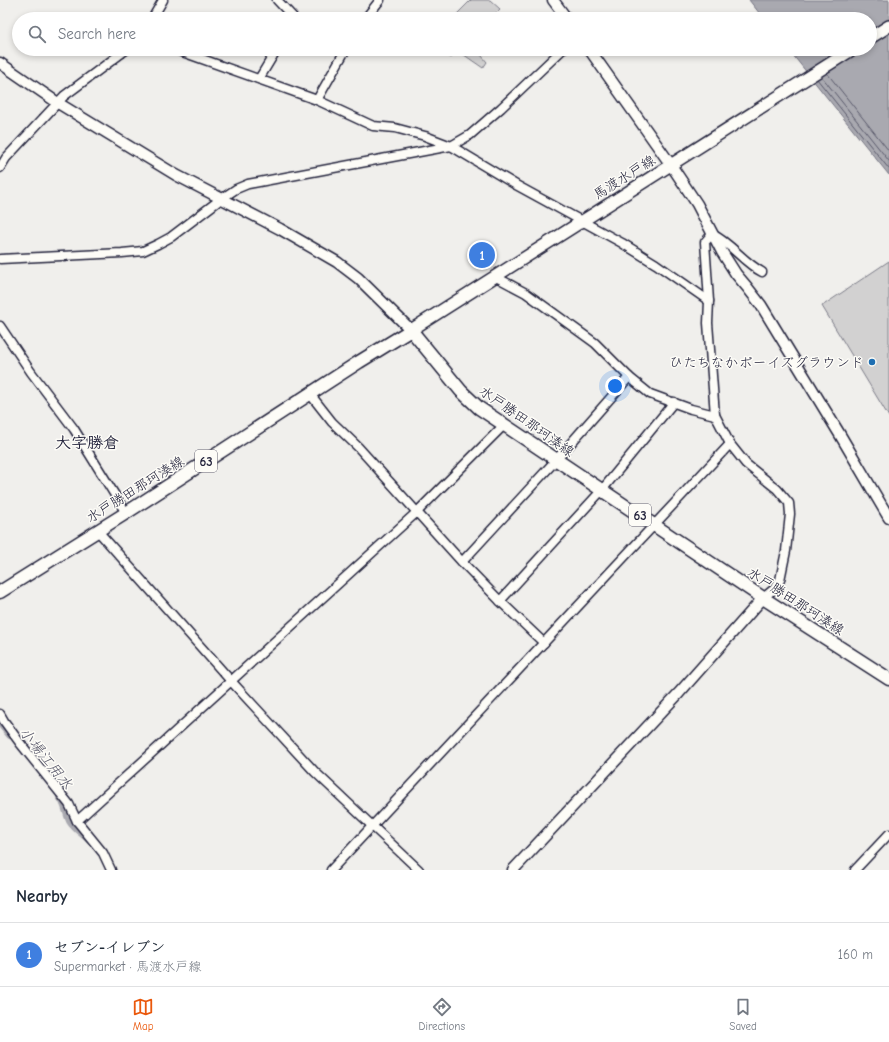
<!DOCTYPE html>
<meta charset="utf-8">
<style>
body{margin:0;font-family:"Comic Neue","Klee One",sans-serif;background:#f2f2f3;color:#1f2937}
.you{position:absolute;left:615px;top:386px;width:14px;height:14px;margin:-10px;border:3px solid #fff;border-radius:50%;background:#1a73e8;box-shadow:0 0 0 6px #1a73e833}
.badge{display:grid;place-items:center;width:26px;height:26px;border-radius:50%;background:#ea580c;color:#fff;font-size:13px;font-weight:700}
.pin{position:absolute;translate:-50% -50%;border:2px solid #fff;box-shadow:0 1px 4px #0006}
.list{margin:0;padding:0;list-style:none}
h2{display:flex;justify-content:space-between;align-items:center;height:52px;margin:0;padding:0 16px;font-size:17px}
h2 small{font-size:13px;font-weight:400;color:#747a83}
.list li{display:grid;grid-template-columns:26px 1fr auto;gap:12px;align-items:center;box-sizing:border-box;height:64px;padding:0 16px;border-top:1px solid #e0e1e3}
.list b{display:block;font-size:15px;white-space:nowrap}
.list p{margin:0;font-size:13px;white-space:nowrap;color:#747a83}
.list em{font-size:13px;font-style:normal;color:#747a83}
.icon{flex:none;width:22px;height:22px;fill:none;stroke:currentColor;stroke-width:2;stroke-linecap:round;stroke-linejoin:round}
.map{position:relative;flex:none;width:889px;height:870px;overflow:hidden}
.search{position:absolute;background:#fff;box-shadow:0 2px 6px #0003;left:12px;right:12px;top:12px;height:44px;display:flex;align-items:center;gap:10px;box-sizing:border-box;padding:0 14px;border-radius:22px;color:#747a83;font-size:15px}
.sheet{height:116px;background:#fff}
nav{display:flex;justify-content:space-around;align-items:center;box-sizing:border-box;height:56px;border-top:1px solid #e0e1e3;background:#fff;font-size:11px;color:#747a83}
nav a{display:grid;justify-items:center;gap:2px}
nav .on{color:#ea580c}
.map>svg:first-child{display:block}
.green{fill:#d2d1d1;stroke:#7a7a86}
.water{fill:#a9a9b0;stroke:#737381}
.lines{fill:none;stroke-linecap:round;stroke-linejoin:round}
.shore{stroke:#58586a;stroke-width:1}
.canal{stroke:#a9a9b0;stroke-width:8}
.minor-casing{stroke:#22223b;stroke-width:11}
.tertiary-casing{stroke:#22223b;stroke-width:13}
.secondary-casing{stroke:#22223b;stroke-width:14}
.primary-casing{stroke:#22223b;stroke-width:15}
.minor{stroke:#fdfcf7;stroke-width:8}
.tertiary{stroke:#fdfcf7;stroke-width:10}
.secondary{stroke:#fdfcf7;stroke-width:11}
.primary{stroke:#fdfcf7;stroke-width:12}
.poi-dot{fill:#1f6fb2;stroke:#fdfcf7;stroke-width:1.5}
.labels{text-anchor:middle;stroke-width:3;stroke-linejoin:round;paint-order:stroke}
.shield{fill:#fdfcf7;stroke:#646373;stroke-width:1}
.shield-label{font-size:13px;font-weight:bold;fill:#22223b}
.street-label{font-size:14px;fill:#22223b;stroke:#fdfcf7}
.poi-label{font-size:14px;fill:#22223b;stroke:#fdfcf7;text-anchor:end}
.water-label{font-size:15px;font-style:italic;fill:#58586a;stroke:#fdfcf7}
.quarter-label{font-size:16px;font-weight:bold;fill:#22223b;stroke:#fdfcf7}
</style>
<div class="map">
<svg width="889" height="870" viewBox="0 0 889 870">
<rect width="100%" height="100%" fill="#f0efec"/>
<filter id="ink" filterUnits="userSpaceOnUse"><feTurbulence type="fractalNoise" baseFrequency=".025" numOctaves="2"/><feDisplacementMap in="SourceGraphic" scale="8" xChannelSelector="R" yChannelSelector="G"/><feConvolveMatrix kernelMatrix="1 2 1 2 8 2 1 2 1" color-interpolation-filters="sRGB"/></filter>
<g filter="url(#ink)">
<!-- green -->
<g class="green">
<path d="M 471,0 L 490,0 L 500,9 L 490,19 L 452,19 Z"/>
<path d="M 440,49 L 476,49 L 487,62 L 483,68 L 457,50 L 451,58 Z"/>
<path d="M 889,261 L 889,417 L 822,306 Z"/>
</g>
<!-- water -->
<path class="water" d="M 749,0 L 889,0 L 889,175 L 788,49 L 870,49 L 870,19 L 764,19 Z"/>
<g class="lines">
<!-- shore -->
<g class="shore">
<path d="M 827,73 L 889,151"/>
<path d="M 822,77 L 889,161"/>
<path d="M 817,79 L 889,169"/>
</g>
<!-- canal -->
<g class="canal">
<path d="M 0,723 L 10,735"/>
<path d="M 60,797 C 66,804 66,813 70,821 C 74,828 83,834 89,839"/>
</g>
<!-- minor casing -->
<g class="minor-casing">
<g id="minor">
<path d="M 277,0 L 293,17 L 293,19"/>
<path d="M 152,19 L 163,0"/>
<path d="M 365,19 L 380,0"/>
<path d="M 174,49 L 317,100 L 373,126 L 395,128 L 425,136 L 451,146 L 516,185 L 622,243 L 656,264 L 709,301"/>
<path d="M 259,79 L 277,49"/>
<path d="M 317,100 L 346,49"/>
<path d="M 0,168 L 6,158 L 64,96 L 127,49"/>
<path d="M 0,259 L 122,253 L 143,251 L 158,244 L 171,237 L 221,199 L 236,189 L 248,184 L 451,146 L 470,135 L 501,108 L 563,49"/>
<path d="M 762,272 C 743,262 732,244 712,234 L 705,242 L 709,301 L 708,323 L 715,415 L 730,444 L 746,464 L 777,489 L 789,503 L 790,514 L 786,551 L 780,580 L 774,589 L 763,598"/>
<path d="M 496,277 L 526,293 L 595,343 L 629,377 L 650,394 L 691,409 L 715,415"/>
<path d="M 0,326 L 31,372 L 74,429 L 126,513"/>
<path d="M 310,394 L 332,422 L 358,447 L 462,562 L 500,601 L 544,643"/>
<path d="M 97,530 L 231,681 L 315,772 L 419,870"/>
<path d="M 462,562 L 556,460 L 629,377"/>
<path d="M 500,601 L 602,490 L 674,402"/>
<path d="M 0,714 L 4,721 L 20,743 L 69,804 L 77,821 L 103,853 L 111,870"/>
<path d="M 77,821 L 417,512 L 504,425"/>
<path d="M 331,870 L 730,444"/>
<path d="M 855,870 L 889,834"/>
</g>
</g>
<!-- tertiary casing -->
<g class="tertiary-casing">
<g id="tertiary">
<path d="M 553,0 L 567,19"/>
<path d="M 589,49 L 671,165 L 697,204 L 722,252 L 736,274 L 747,287 L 761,305 L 839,433 L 889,518"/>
<path d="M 0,63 L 58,103 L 176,175 L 280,229 L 337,262 L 358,278 L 411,330"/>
<path d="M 513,870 L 679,693 L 763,598"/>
</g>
</g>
<!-- secondary casing -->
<g class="secondary-casing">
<g id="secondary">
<path d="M 870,38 L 889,26"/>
<path d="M 411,330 L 853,49"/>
</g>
</g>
<!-- primary casing -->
<g class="primary-casing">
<path id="primary" d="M 0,592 L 126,513 L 359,362 L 411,330 L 461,391 L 479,408 L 763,598 L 889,679"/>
</g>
<!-- minor -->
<use href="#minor" class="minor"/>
<!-- tertiary -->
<use href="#tertiary" class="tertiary"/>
<!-- secondary -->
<use href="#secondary" class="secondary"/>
<!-- primary -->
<use href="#primary" class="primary"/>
</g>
</g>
<!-- markers -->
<circle class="poi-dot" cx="872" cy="362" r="4"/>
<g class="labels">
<!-- shield labels -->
<g class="shield">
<rect x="195" y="450" width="22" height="22" rx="3"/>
<rect x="629" y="504" width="22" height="22" rx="3"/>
</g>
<g class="shield-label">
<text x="206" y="466">63</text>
<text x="640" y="520">63</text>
</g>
<!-- street labels -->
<g class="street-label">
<text transform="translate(624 177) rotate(-32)" y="5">馬渡水戸線</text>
<text transform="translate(527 421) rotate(35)" y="5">水戸勝田那珂湊線</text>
<text transform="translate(135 489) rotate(-32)" y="5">水戸勝田那珂湊線</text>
<text transform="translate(796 601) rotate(33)" y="5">水戸勝田那珂湊線</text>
</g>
<!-- poi labels -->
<g class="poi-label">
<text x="864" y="367">ひたちなかボーイズグラウンド</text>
</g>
<!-- water labels -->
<g class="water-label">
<text transform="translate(46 758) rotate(51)" y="5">小場江用水</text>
</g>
<!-- quarter labels -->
<g class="quarter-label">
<text x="87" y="448">大字勝倉</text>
</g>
</g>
</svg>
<div class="you"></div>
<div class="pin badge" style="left:482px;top:255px;background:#3f7fe0">1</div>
<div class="search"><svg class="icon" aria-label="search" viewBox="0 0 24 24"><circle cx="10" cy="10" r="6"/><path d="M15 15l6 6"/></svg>Search here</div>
</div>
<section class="sheet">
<h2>Nearby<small></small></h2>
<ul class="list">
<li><span class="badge" style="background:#3f7fe0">1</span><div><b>セブン-イレブン</b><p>Supermarket · 馬渡水戸線</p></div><em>160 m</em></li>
</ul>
</section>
<nav>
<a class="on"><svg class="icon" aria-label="map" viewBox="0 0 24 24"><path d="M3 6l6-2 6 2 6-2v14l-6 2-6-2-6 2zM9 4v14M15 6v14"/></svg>Map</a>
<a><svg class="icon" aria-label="directions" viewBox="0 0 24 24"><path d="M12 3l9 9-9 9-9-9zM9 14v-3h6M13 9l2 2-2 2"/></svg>Directions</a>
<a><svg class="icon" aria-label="saved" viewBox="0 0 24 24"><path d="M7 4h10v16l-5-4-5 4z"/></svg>Saved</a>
</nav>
